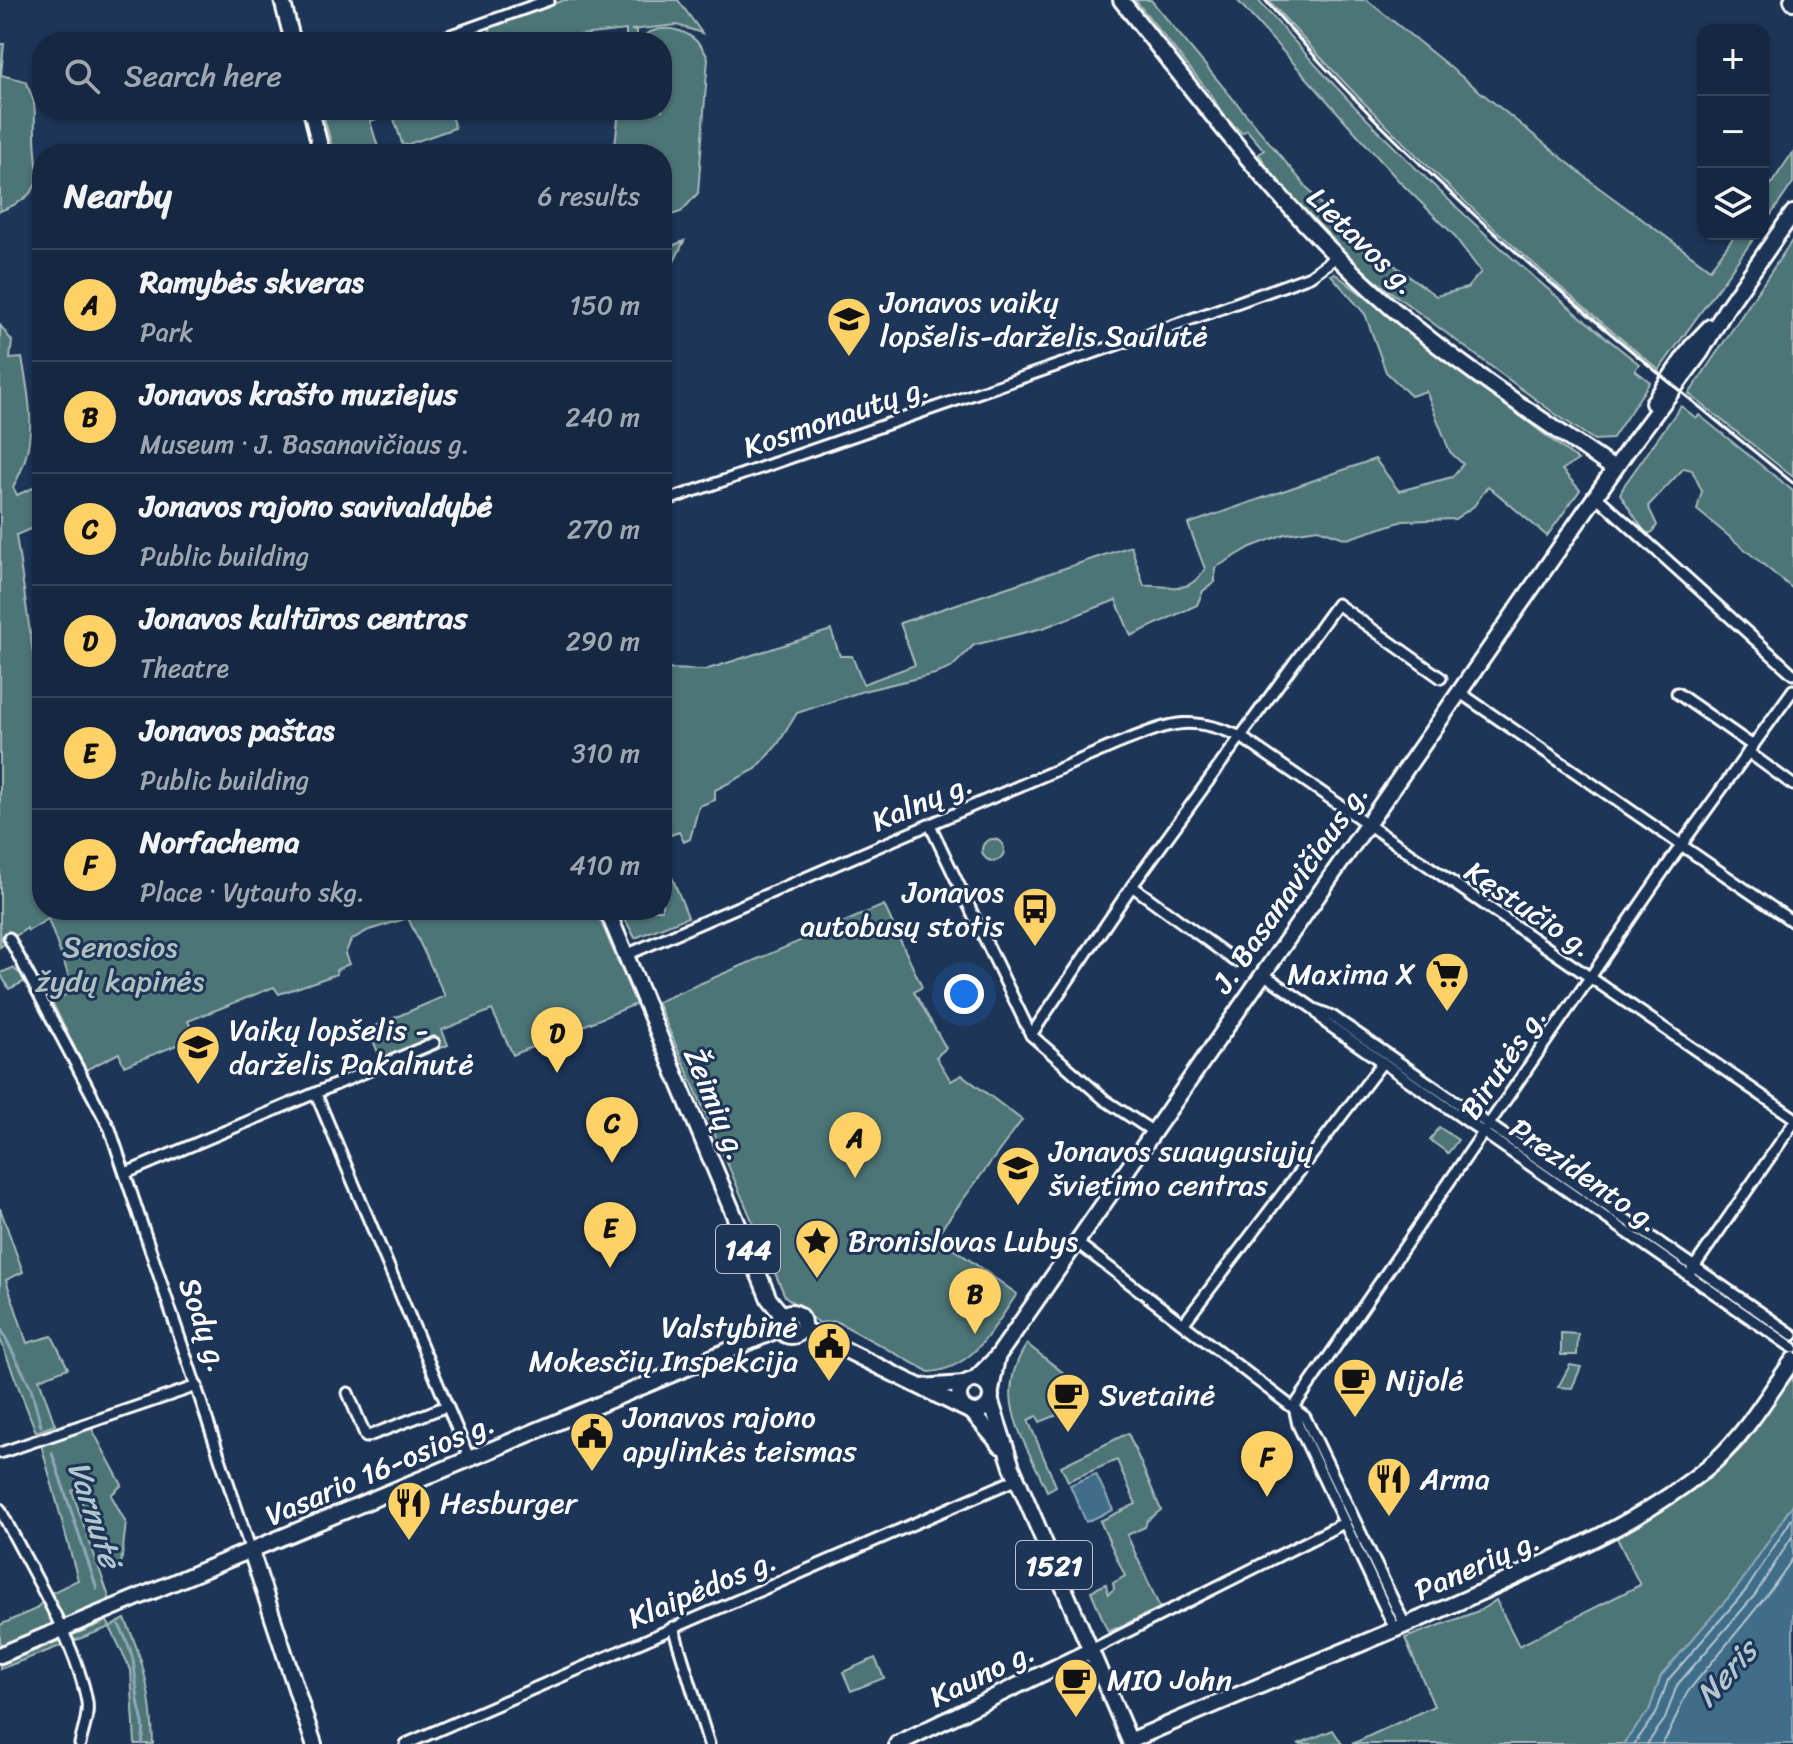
<!DOCTYPE html>
<meta charset="utf-8">
<style>
body{margin:0;font-family:Sriracha,sans-serif;background:#23344c;color:#f1f3f6}
.controls{position:absolute;right:24px;top:24px;display:grid;overflow:hidden;border-radius:16px;box-shadow:0 2px 6px #0004}
.controls button{width:72px;height:72px;display:grid;place-items:center;padding:0;border:0;border-bottom:2px solid #35445a;background:#162841;color:#f1f3f6;font:40px sans-serif}
.you{position:absolute;left:964px;top:994px;width:28px;height:28px;margin:-20px;border:6px solid #fff;border-radius:50%;background:#1a73e8;box-shadow:0 0 0 12px #1a73e833}
.badge{display:grid;place-items:center;width:52px;height:52px;border-radius:50%;background:#ffd166;color:#111;font-size:26px;font-weight:700}
.pin{position:absolute;translate:-50% -66px;filter:drop-shadow(0 2px 4px #0008)}
.pin::after{content:'';position:absolute;top:42px;width:28px;height:24px;background:inherit;clip-path:polygon(0 0,100% 0,50% 100%)}
.list{margin:0;padding:0;list-style:none}
h2{display:flex;justify-content:space-between;align-items:center;height:104px;margin:0;padding:0 32px;font-size:34px}
h2 small{font-size:26px;font-weight:400;color:#9ea6b1}
.list li{display:grid;grid-template-columns:52px 1fr auto;gap:24px;align-items:center;box-sizing:border-box;height:112px;padding:0 32px;border-top:2px solid #35445a}
.list b{display:block;font-size:30px;white-space:nowrap}
.list p{margin:0;font-size:26px;white-space:nowrap;color:#9ea6b1}
.list em{font-size:26px;font-style:normal;color:#9ea6b1}
.icon{flex:none;width:44px;height:44px;fill:none;stroke:currentColor;stroke-width:2;stroke-linecap:round;stroke-linejoin:round}
.map{position:relative;flex:none;width:1793px;height:1744px;overflow:hidden}
.search{position:absolute;background:#162841;box-shadow:0 2px 6px #0004;left:32px;top:32px;width:640px;height:88px;display:flex;align-items:center;gap:20px;box-sizing:border-box;padding:0 28px;border-radius:32px;color:#9ea6b1;font-size:30px}
.panel{position:absolute;background:#162841;box-shadow:0 2px 6px #0004;left:32px;top:144px;width:640px;height:776px;border-radius:32px}
.map>svg:first-child{display:block}
.green{fill:#4e7476;stroke:#a6baba;stroke-width:2}
.water{fill:#416d88;stroke:#8da7b8;stroke-width:2}
.lines{fill:none;stroke-linecap:round;stroke-linejoin:round}
.shore{stroke:#b3c5cf;stroke-width:2}
.stream{stroke:#8da7b8;stroke-width:3}
.street-casing{stroke:#fff;stroke-width:15}
.secondary-casing{stroke:#fff;stroke-width:20}
.primary-casing{stroke:#fff;stroke-width:20}
.street{stroke:#1d3557;stroke-width:9}
.secondary{stroke:#1d3557;stroke-width:14}
.primary{stroke:#1d3557;stroke-width:14}
.rail{stroke:#fff;stroke-width:3}
.labels{text-anchor:middle;stroke-width:6;stroke-linejoin:round;paint-order:stroke}
.shield{fill:#1d3557;stroke:#bbc2cd;stroke-width:2}
.shield-label{font-size:28px;font-weight:bold;fill:#fff}
.street-label{font-size:30px;fill:#fff;stroke:#1d3557}
.poi-label{font-size:30px;fill:#fff;stroke:#1d3557;text-anchor:start}
.park-label{font-size:30px;fill:#afc0c1;stroke:#1d3557}
.water-label{font-size:32px;font-style:italic;fill:#b3c5cf;stroke:#1d3557}
</style>
<div class="map">
<svg width="1793" height="1744" viewBox="0 0 1793 1744">
<rect width="100%" height="100%" fill="#1d3557"/>
<filter id="ink" filterUnits="userSpaceOnUse"><feTurbulence type="fractalNoise" baseFrequency=".0125" numOctaves="2"/><feDisplacementMap in="SourceGraphic" scale="16" xChannelSelector="R" yChannelSelector="G"/><feConvolveMatrix kernelMatrix="1 2 1 2 8 2 1 2 1" color-interpolation-filters="sRGB"/></filter>
<g filter="url(#ink)">
<!-- green -->
<g class="green">
<path d="M 564,0 L 678,0 L 702,33 L 677,25 L 631,30 L 636,31 L 636,41 C 661,19 694,28 708,58 L 698,193 L 681,212 L 662,218 L 662,154 L 614,154 L 619,110 L 662,110 L 662,42 L 626,42 L 626,30 L 571,36 L 553,42 L 483,42 L 493,38 L 489,28 Z"/>
<path d="M 1135,0 L 1151,0 L 1342,230 L 1381,268 L 1390,262 L 1436,296 L 1467,288 L 1481,272 L 1452,233 L 1398,180 L 1237,0 L 1258,0 C 1373,134 1501,255 1639,364 L 1635,370 L 1650,382 L 1612,439 L 1594,440 L 1554,413 L 1364,272 L 1277,183 L 1259,154 L 1264,150 L 1247,130 L 1242,133 L 1223,115 L 1212,96 Z"/>
<path d="M 1268,0 L 1367,0 L 1598,187 L 1710,269 L 1736,234 L 1757,234 L 1659,370 C 1516,254 1390,137 1268,0 Z"/>
<path d="M 0,44 L 4,44 L 1,75 L 25,81 C 38,107 34,107 35,135 C 36,177 49,192 0,211 Z"/>
<path d="M 322,110 L 403,110 L 370,121 L 380,154 L 334,154 Z"/>
<path d="M 422,110 L 449,110 L 455,128 L 403,146 L 394,119 Z"/>
<path d="M 1793,152 L 1793,183 L 1763,226 L 1763,196 Z"/>
<path d="M 1793,239 L 1793,477 L 1689,394 Z"/>
<path d="M 684,241 L 672,266 L 662,270 L 662,250 Z"/>
<path d="M 1334,273 L 1578,460 L 1562,470 L 1580,490 L 1547,536 L 1488,486 L 1474,506 L 1455,519 L 1403,521 L 1347,539 L 1318,529 L 1285,534 L 1251,547 L 1215,568 L 1215,582 L 1203,591 L 1197,605 L 1131,636 L 1116,600 L 1043,628 L 974,645 L 951,668 L 935,674 L 863,691 L 797,713 L 778,744 L 756,769 L 715,790 L 715,800 L 699,806 L 690,839 L 684,842 L 679,832 L 662,838 L 662,669 L 705,670 L 831,630 L 840,656 L 852,656 L 863,684 L 915,665 L 900,623 L 1131,546 L 1144,586 C 1168,584 1188,597 1205,569 L 1188,524 L 1375,459 L 1399,491 L 1452,477 L 1463,464 L 1450,452 L 1426,391 L 1411,396 L 1386,372 L 1365,314 L 1331,275 Z"/>
<path d="M 0,325 L 12,341 L 10,359 L 22,358 C 31,404 38,444 13,487 L 17,495 L 42,484 L 42,524 L 16,535 L 33,653 L 42,675 L 42,910 L 596,910 L 636,1004 L 513,1055 L 492,1010 L 442,1030 L 448,1045 L 386,1071 L 368,1029 L 445,996 L 408,918 L 369,930 L 351,940 L 345,954 L 349,964 L 336,970 L 337,974 L 279,994 L 274,987 L 188,1021 L 195,1038 L 124,1066 L 119,1053 L 86,1070 L 52,1002 L 65,995 L 68,974 L 48,919 L 28,931 L 27,928 L 0,947 Z"/>
<path d="M 1681,406 L 1696,418 L 1699,415 L 1793,491 L 1793,589 L 1697,510 L 1702,491 L 1692,470 L 1684,468 L 1648,506 L 1657,525 L 1653,532 L 1646,534 L 1620,494 L 1625,484 Z"/>
<circle cx="993" cy="850" r="11"/>
<path d="M 662,852 L 688,917 L 635,938 L 620,910 L 662,910 Z"/>
<path d="M 884,905 L 922,987 L 914,992 L 946,1048 L 936,1057 L 951,1081 L 962,1075 L 1022,1120 L 936,1236 L 1017,1294 C 993,1328 974,1369 929,1372 L 836,1321 L 819,1323 L 785,1296 L 657,1002 Z"/>
<path d="M 13,968 L 28,980 L 9,989 L 0,973 Z"/>
<path d="M 1439,1127 L 1458,1140 L 1448,1153 L 1430,1140 Z"/>
<path d="M 0,1208 L 23,1272 L 6,1280 L 27,1343 L 52,1336 L 68,1368 L 39,1379 L 55,1425 L 36,1432 L 0,1339 Z"/>
<path d="M 1561,1333 L 1578,1334 L 1577,1355 L 1561,1355 Z"/>
<path d="M 1027,1344 L 1085,1390 L 1086,1397 L 1075,1401 L 1075,1408 L 1040,1422 L 1037,1416 L 1028,1420 L 1056,1486 L 1047,1491 C 1024,1438 991,1398 1027,1344 Z"/>
<path d="M 1570,1365 L 1581,1367 L 1572,1388 L 1558,1387 Z"/>
<path d="M 1793,1373 L 1793,1504 L 1740,1584 L 1661,1676 L 1649,1711 L 1623,1744 L 1352,1744 L 1434,1706 L 1405,1638 L 1481,1610 L 1496,1600 L 1519,1646 L 1640,1585 L 1617,1538 L 1710,1478 L 1743,1446 Z"/>
<path d="M 87,1427 L 92,1429 L 122,1485 L 111,1495 L 126,1523 L 121,1565 L 108,1571 L 77,1489 L 72,1491 L 110,1600 L 0,1646 L 0,1625 L 36,1609 L 49,1594 L 78,1580 L 41,1444 Z"/>
<path d="M 1128,1433 L 1161,1510 L 1147,1521 L 1145,1527 L 1127,1535 L 1160,1608 L 1108,1632 L 1091,1591 L 1106,1584 L 1108,1594 L 1114,1589 L 1113,1583 L 1125,1576 L 1100,1521 L 1136,1504 L 1117,1460 L 1068,1481 L 1061,1466 Z"/>
<path d="M 125,1619 C 144,1660 152,1698 153,1744 L 135,1744 L 131,1670 L 110,1627 L 0,1669 L 0,1665 L 107,1621 L 110,1627 Z"/>
<path d="M 875,1658 L 884,1678 L 851,1691 L 843,1672 Z"/>
<path d="M 1333,1730 L 1342,1744 L 1298,1744 Z"/>
</g>
<!-- water -->
<g class="water">
<path d="M 1096,1474 L 1113,1510 L 1086,1522 L 1070,1485 Z"/>
<path d="M 1793,1504 L 1793,1744 L 1623,1744 L 1649,1711 L 1661,1676 L 1740,1584 Z"/>
</g>
<g class="lines">
<!-- shore -->
<g class="shore">
<path d="M 1634,1744 L 1656,1714 L 1668,1680 L 1747,1589 L 1793,1517"/>
<path d="M 1647,1744 L 1665,1719 L 1677,1685 L 1755,1595 L 1793,1535"/>
<path d="M 1662,1744 C 1675,1727 1679,1703 1690,1689 C 1725,1645 1762,1605 1793,1558"/>
</g>
<!-- stream -->
<g class="stream">
<path d="M 0,1327 L 31,1388 L 41,1426"/>
<path d="M 52,1453 L 97,1589"/>
<path d="M 119,1625 C 137,1660 133,1663 138,1700 C 141,1722 146,1719 142,1744"/>
</g>
<!-- street casing -->
<g class="street-casing">
<g id="street">
<path d="M 431,42 L 549,0"/>
<path d="M 1596,496 L 1793,674"/>
<path d="M 662,502 L 1206,314 L 1310,276 L 1338,256"/>
<path d="M 1459,692 L 1793,922"/>
<path d="M 1677,693 L 1753,746"/>
<path d="M 1748,752 L 1793,785"/>
<path d="M 930,825 L 1031,1035 L 1105,1100 L 1152,1131"/>
<path d="M 1132,886 L 1235,961"/>
<path d="M 9,938 L 110,1129 L 251,1551"/>
<path d="M 626,955 L 1117,744 C 1169,724 1188,713 1241,737 L 1793,1117"/>
<path d="M 1262,973 L 1314,1009 L 1332,1016 L 1793,1335"/>
<path d="M 1316,1012 L 1326,1023 L 1793,1348"/>
<path d="M 1031,1035 L 1132,886 L 1337,604 L 1441,678"/>
<path d="M 316,1094 L 470,1460"/>
<path d="M 126,1173 L 434,1043"/>
<path d="M 1076,1242 L 1305,1417 L 1405,1625"/>
<path d="M 1692,1270 L 1793,1124"/>
<path d="M 1184,1323 L 1382,1063"/>
<path d="M 348,1393 L 366,1437 L 447,1406"/>
<path d="M 1294,1407 L 1682,844 L 1793,690"/>
<path d="M 1294,1407 L 1298,1425 L 1395,1629"/>
<path d="M 0,1453 L 197,1386"/>
<path d="M 0,1509 C 27,1564 77,1643 87,1702 C 89,1716 83,1730 80,1744"/>
<path d="M 673,1627 L 709,1744"/>
<path d="M 1091,1650 L 1344,1523"/>
<path d="M 406,1744 L 1017,1479"/>
</g>
</g>
<!-- secondary casing -->
<g class="secondary-casing">
<g id="secondary">
<path d="M 1121,0 C 1206,107 1289,219 1393,309 C 1462,368 1540,418 1614,469"/>
<path d="M 1792,0 L 1793,2"/>
<path d="M 1653,403 L 1692,346 L 1710,327"/>
<path d="M 974,1380 L 997,1357 L 1627,451 L 1701,352 L 1726,309 L 1793,213"/>
<path d="M 991,1391 L 997,1357"/>
<path d="M 251,1551 L 314,1744"/>
<path d="M 0,1655 L 780,1329"/>
<path d="M 1130,1741 C 1256,1685 1385,1637 1510,1579 C 1582,1546 1655,1513 1715,1461 C 1746,1433 1768,1395 1793,1360"/>
<path d="M 897,1744 L 1091,1650"/>
</g>
</g>
<!-- primary casing -->
<g class="primary-casing">
<g id="primary">
<path d="M 282,0 L 293,42"/>
<path d="M 311,110 L 322,154"/>
<path d="M 607,910 L 769,1299 L 782,1315"/>
<circle cx="791" cy="1324" r="12"/>
<path d="M 803,1329 L 963,1408"/>
<circle cx="975" cy="1396" r="16"/>
<path d="M 921,1387 L 964,1384"/>
<path d="M 991,1402 L 1012,1467 L 1131,1744"/>
<path d="M 973,1413 L 1001,1446"/>
</g>
</g>
<!-- street -->
<use href="#street" class="street"/>
<!-- secondary -->
<use href="#secondary" class="secondary"/>
<!-- primary -->
<use href="#primary" class="primary"/>
<!-- rail -->
<path class="rail" d="M 1265,0 C 1423,186 1604,329 1793,483"/>
</g>
</g>
<!-- icons -->
<defs>
<g id="school-pin" transform="scale(2.3)"><path d="M0 17L-7.5 6A9.5 9.5 0 1 1 7.5 6Z" fill="#ffd166" stroke="#1d3557"/><path d="M0-5L7-2L0 1L-7-2ZM-4 1L0 2.5L4 1V4Q0 6-4 4Z" fill="#111"/></g>
<g id="bus-pin" transform="scale(2.3)"><path d="M0 17L-7.5 6A9.5 9.5 0 1 1 7.5 6Z" fill="#ffd166" stroke="#1d3557"/><path d="M-5-6H5V4H4V6H2V4H-2V6H-4V4H-5ZM-3.5-4V0h7V-4ZM-3.5 1.2v1.5H-2V1.2ZM2 1.2v1.5H3.5V1.2Z" fill="#111"/></g>
<g id="supermarket-pin" transform="scale(2.3)"><path d="M0 17L-7.5 6A9.5 9.5 0 1 1 7.5 6Z" fill="#ffd166" stroke="#1d3557"/><path d="M-6-5.5h2.5l.6 2H6L4.5 2H-2.5L-4.4-4H-6ZM-1.5 3.2a1.3 1.3 0 1 0 .1 0ZM3 3.2a1.3 1.3 0 1 0 .1 0Z" fill="#111"/></g>
<g id="sight-pin" transform="scale(2.3)"><path d="M0 17L-7.5 6A9.5 9.5 0 1 1 7.5 6Z" fill="#ffd166" stroke="#1d3557"/><path d="M0-6L1.8-2.2L6-1.7L2.9 1.2L3.7 5.4L0 3.3L-3.7 5.4L-2.9 1.2L-6-1.7L-1.8-2.2Z" fill="#111"/></g>
<g id="civic-pin" transform="scale(2.3)"><path d="M0 17L-7.5 6A9.5 9.5 0 1 1 7.5 6Z" fill="#ffd166" stroke="#1d3557"/><path d="M-.6-6.5H3V-4.5H.6V-3L4-1V1h2V6H-6V1h2V-1L-.6-3ZM-1.2 2.5V6h2.4V2.5Z" fill="#111"/></g>
<g id="cafe-pin" transform="scale(2.3)"><path d="M0 17L-7.5 6A9.5 9.5 0 1 1 7.5 6Z" fill="#ffd166" stroke="#1d3557"/><path d="M-5.5-4.5H6V0H3Q3 3.5 0 3.5H-2.5Q-5.5 3.5-5.5 0ZM3-3.2v2h1.7v-2ZM-6 4.5H4V6H-6Z" fill="#111"/></g>
<g id="restaurant-pin" transform="scale(2.3)"><path d="M0 17L-7.5 6A9.5 9.5 0 1 1 7.5 6Z" fill="#ffd166" stroke="#1d3557"/><path d="M-5-6h1v4h1v-4h1v4h1v-4h1v5L-1.5 .5V6h-2V.5L-5-1ZM5-6V6H3V1.5H1.5Q1.5-4 5-6Z" fill="#111"/></g>
</defs>
<g fill-rule="evenodd">
<use href="#school-pin" x="849" y="319"/>
<use href="#bus-pin" x="1035" y="909"/>
<use href="#supermarket-pin" x="1447" y="974"/>
<use href="#school-pin" x="198" y="1047"/>
<use href="#school-pin" x="1018" y="1168"/>
<use href="#sight-pin" x="817" y="1241"/>
<use href="#civic-pin" x="829" y="1344"/>
<use href="#cafe-pin" x="1355" y="1380"/>
<use href="#cafe-pin" x="1068" y="1395"/>
<use href="#civic-pin" x="592" y="1434"/>
<use href="#restaurant-pin" x="1389" y="1479"/>
<use href="#restaurant-pin" x="409" y="1503"/>
<use href="#cafe-pin" x="1076" y="1680"/>
</g>
<g class="labels">
<!-- shield labels -->
<g class="shield">
<rect x="716" y="1225" width="64" height="48" rx="6"/>
<rect x="1016" y="1541" width="76" height="48" rx="6"/>
</g>
<g class="shield-label">
<text x="748" y="1259">144</text>
<text x="1054" y="1575">1521</text>
</g>
<!-- street labels -->
<g class="street-label">
<text transform="translate(1362 241) rotate(44)" y="10">Lietavos g.</text>
<text transform="translate(836 417) rotate(-19)" y="10">Kosmonautų g.</text>
<text transform="translate(922 802) rotate(-23)" y="10">Kalnų g.</text>
<text transform="translate(1290 888) rotate(-55)" y="10">J. Basanavičiaus g.</text>
<text transform="translate(1529 909) rotate(34)" y="10">Kęstučio g.</text>
<text transform="translate(1503 1063) rotate(-56)" y="10">Birutės g.</text>
<text transform="translate(716 1104) rotate(67)" y="10">Žeimių g.</text>
<text transform="translate(1585 1175) rotate(35)" y="10">Prezidento g.</text>
<text transform="translate(204 1325) rotate(71)" y="10">Sodų g.</text>
<text transform="translate(380 1469) rotate(-23)" y="10">Vasario 16-osios g.</text>
<text transform="translate(1477 1565) rotate(-24)" y="10">Panerių g.</text>
<text transform="translate(702 1589) rotate(-23)" y="10">Klaipėdos g.</text>
<text transform="translate(982 1674) rotate(-26)" y="10">Kauno g.</text>
</g>
<!-- poi labels -->
<g class="poi-label">
<text x="880" y="312">Jonavos vaikų<tspan x="880" dy="34">lopšelis-darželis Saulutė</tspan></text>
<text x="1004" y="902" text-anchor="end">Jonavos<tspan x="1004" dy="34">autobusų stotis</tspan></text>
<text x="1416" y="984" text-anchor="end">Maxima X</text>
<text x="229" y="1040">Vaikų lopšelis -<tspan x="229" dy="34">darželis Pakalnutė</tspan></text>
<text x="1049" y="1161">Jonavos suaugusiųjų<tspan x="1049" dy="34">švietimo centras</tspan></text>
<text x="848" y="1251">Bronislovas Lubys</text>
<text x="798" y="1337" text-anchor="end">Valstybinė<tspan x="798" dy="34">Mokesčių Inspekcija</tspan></text>
<text x="1386" y="1390">Nijolė</text>
<text x="1099" y="1405">Svetainė</text>
<text x="623" y="1427">Jonavos rajono<tspan x="623" dy="34">apylinkės teismas</tspan></text>
<text x="1420" y="1489">Arma</text>
<text x="440" y="1513">Hesburger</text>
<text x="1107" y="1690">MIO John</text>
</g>
<!-- park labels -->
<g class="park-label">
<text x="120" y="957">Senosios<tspan x="120" dy="34">žydų kapinės</tspan></text>
</g>
<!-- water labels -->
<g class="water-label">
<text transform="translate(95 1514) rotate(72)" y="11">Varnutė</text>
<text transform="translate(1726 1673) rotate(-49)" y="11">Neris</text>
</g>
</g>
</svg>
<div class="controls">
<button>+</button>
<button>−</button>
<button><svg class="icon" aria-label="layers" viewBox="0 0 24 24"><path d="M12 4l9 5-9 5-9-5zM3 14l9 5 9-5"/></svg></button>
</div>
<div class="you"></div>
<div class="pin badge" style="left:855px;top:1178px">A</div>
<div class="pin badge" style="left:975px;top:1334px">B</div>
<div class="pin badge" style="left:612px;top:1163px">C</div>
<div class="pin badge" style="left:557px;top:1073px">D</div>
<div class="pin badge" style="left:610px;top:1268px">E</div>
<div class="pin badge" style="left:1267px;top:1497px">F</div>
<div class="search"><svg class="icon" aria-label="search" viewBox="0 0 24 24"><circle cx="10" cy="10" r="6"/><path d="M15 15l6 6"/></svg>Search here</div>
<section class="panel">
<h2>Nearby<small>6 results</small></h2>
<ul class="list">
<li><span class="badge">A</span><div><b>Ramybės skveras</b><p>Park</p></div><em>150 m</em></li>
<li><span class="badge">B</span><div><b>Jonavos krašto muziejus</b><p>Museum · J. Basanavičiaus g.</p></div><em>240 m</em></li>
<li><span class="badge">C</span><div><b>Jonavos rajono savivaldybė</b><p>Public building</p></div><em>270 m</em></li>
<li><span class="badge">D</span><div><b>Jonavos kultūros centras</b><p>Theatre</p></div><em>290 m</em></li>
<li><span class="badge">E</span><div><b>Jonavos paštas</b><p>Public building</p></div><em>310 m</em></li>
<li><span class="badge">F</span><div><b>Norfachema</b><p>Place · Vytauto skg.</p></div><em>410 m</em></li>
</ul>
</section>
</div>
